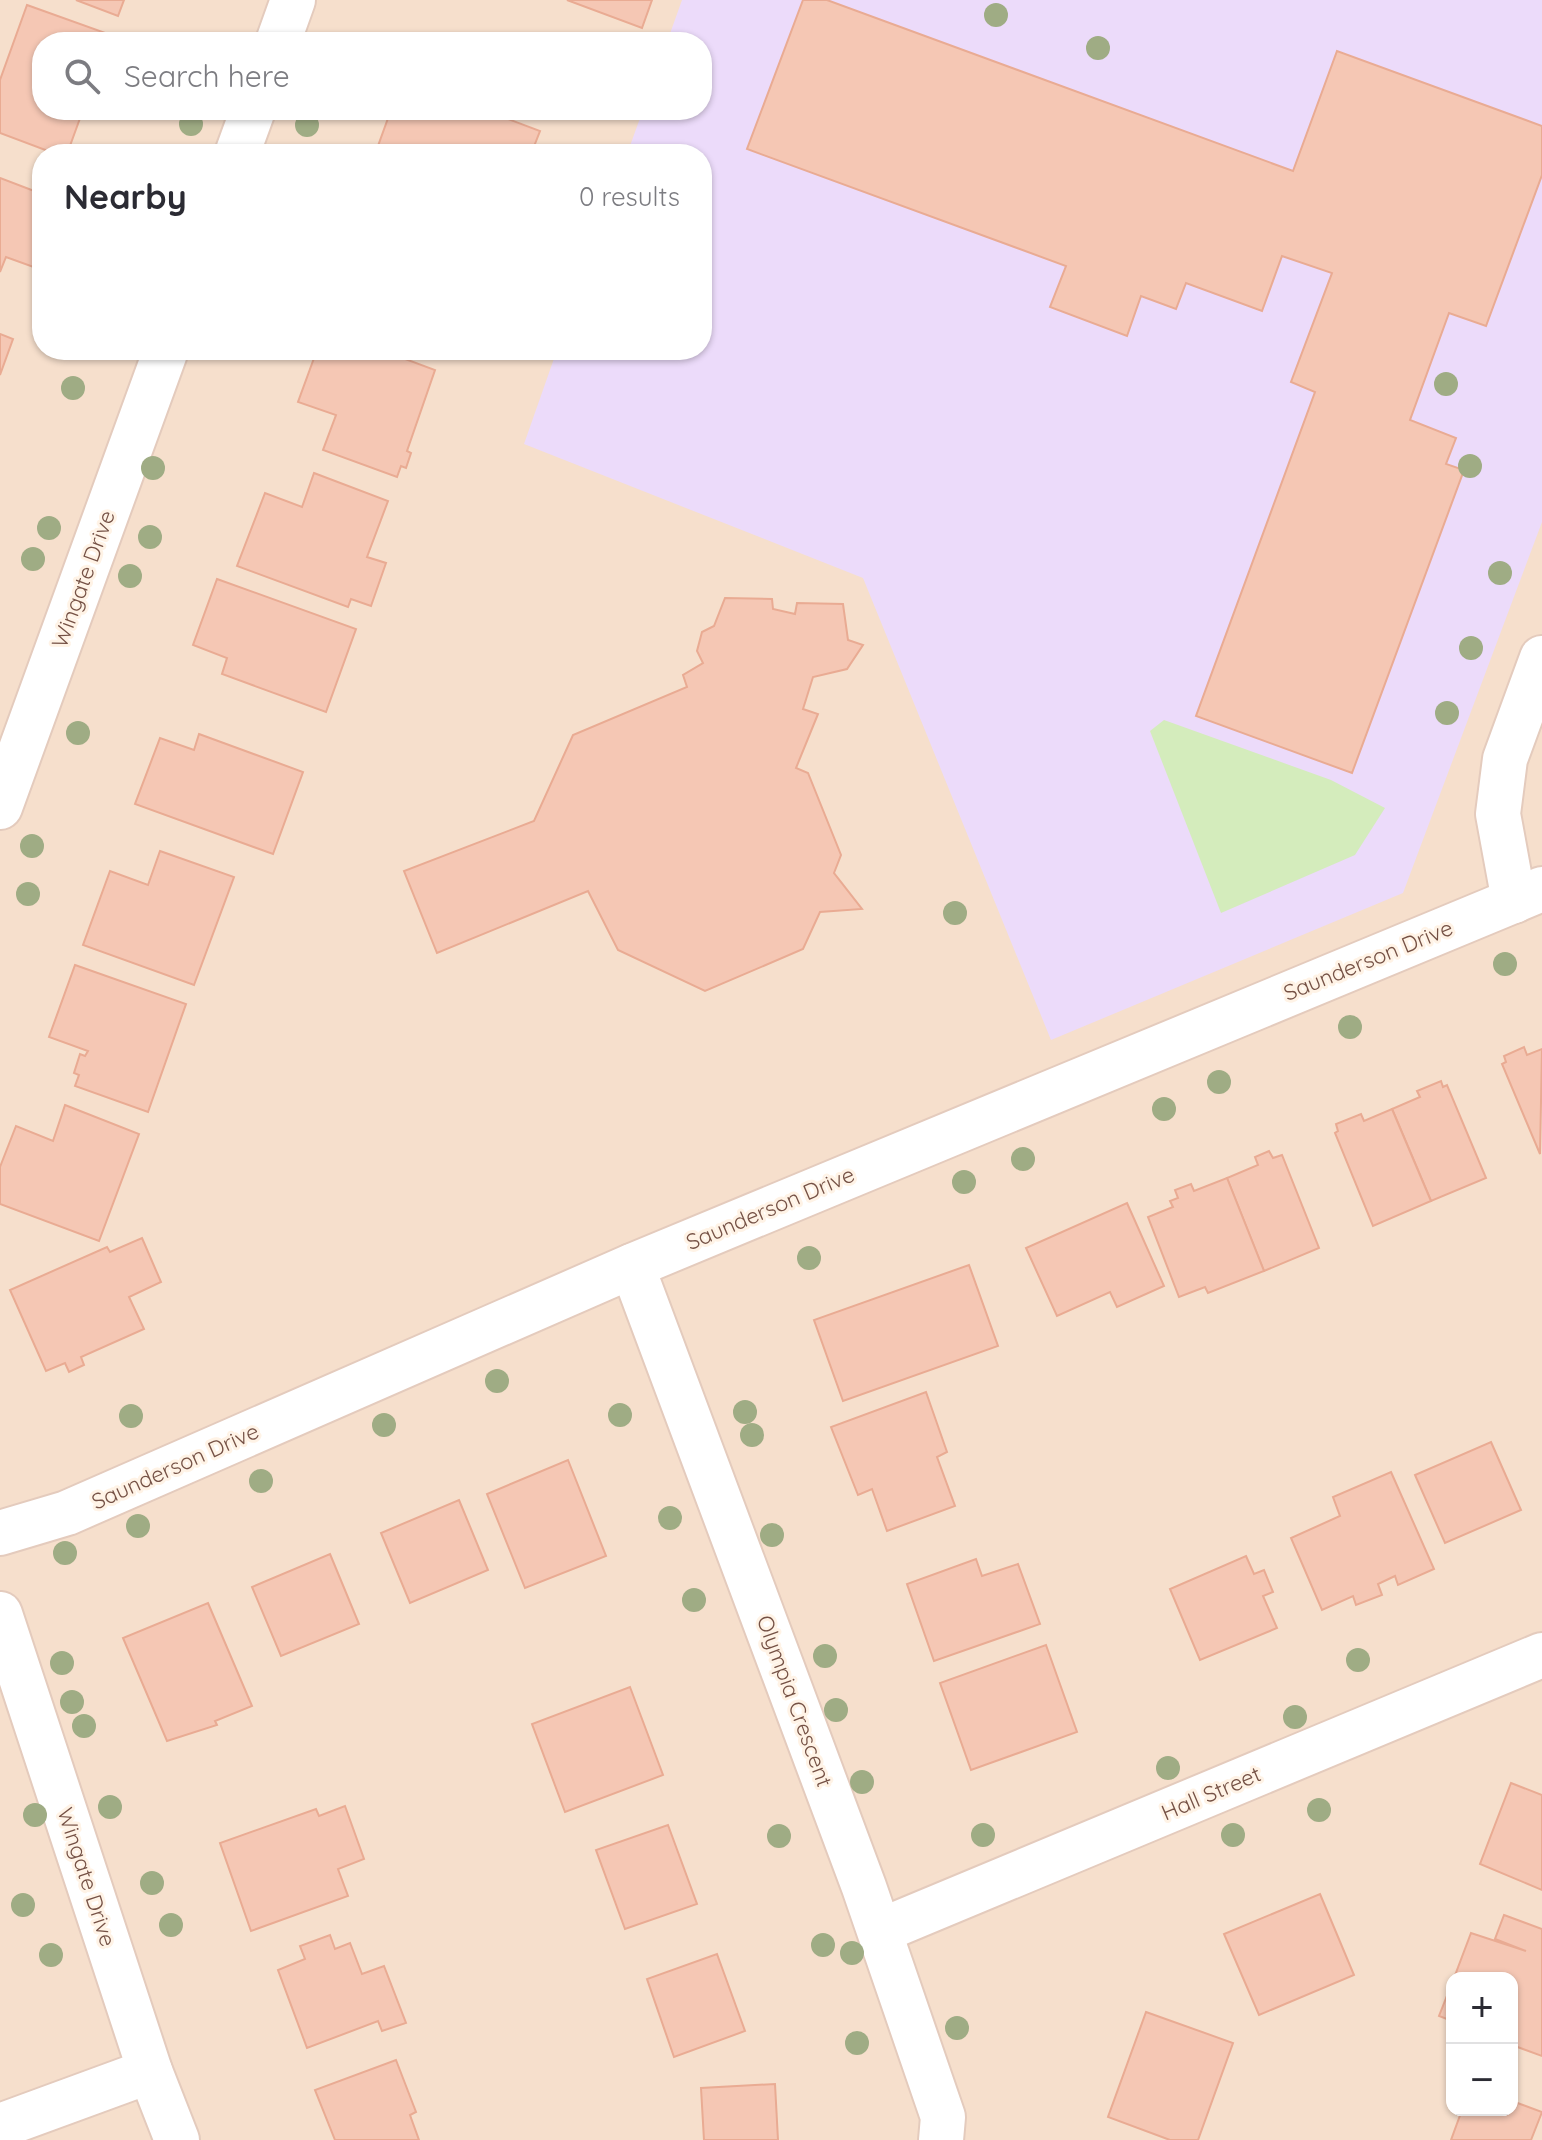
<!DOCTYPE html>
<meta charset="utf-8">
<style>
body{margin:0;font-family:Quicksand,sans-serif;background:#f2f2f3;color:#2b2b33}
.controls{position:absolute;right:24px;bottom:24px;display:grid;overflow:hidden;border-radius:16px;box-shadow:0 2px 6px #0004}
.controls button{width:72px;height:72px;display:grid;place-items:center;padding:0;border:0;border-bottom:2px solid #e1e1e2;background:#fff;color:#2b2b33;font:40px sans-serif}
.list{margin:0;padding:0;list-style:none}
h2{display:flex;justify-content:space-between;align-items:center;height:104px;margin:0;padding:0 32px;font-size:34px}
h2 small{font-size:26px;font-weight:400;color:#7c7c81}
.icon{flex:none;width:44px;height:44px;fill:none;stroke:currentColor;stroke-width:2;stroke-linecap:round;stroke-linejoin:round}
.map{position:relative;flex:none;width:1542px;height:2140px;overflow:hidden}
.search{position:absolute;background:#fff;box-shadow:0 2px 6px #0004;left:32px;top:32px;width:680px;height:88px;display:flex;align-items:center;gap:20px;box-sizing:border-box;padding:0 28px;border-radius:32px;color:#7c7c81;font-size:30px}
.panel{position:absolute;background:#fff;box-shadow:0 2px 6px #0004;left:32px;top:144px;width:680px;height:216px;border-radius:32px}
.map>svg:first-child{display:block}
.residential{fill:#f6dfcc;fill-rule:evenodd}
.education{fill:#ecdbfa}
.green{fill:#d4ecbc}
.building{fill:#f5c7b4;stroke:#e9ab93;stroke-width:2}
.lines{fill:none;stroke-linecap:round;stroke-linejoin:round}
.minor-casing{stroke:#e4cbbd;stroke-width:48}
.minor{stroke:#fff;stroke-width:44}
.tree{fill:#9fac84}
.labels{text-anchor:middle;stroke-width:6;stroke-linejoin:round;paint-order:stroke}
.street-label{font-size:22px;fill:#755145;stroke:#fff3e6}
</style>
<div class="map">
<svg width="1542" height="2140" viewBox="0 0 1542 2140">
<rect width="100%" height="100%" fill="#feeede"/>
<!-- residential -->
<path class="residential" d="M 0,0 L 1542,0 L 1542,2140 L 0,2140 ZM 42,42 L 702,42 L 702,110 L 42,110 ZM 42,154 L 702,154 L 702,350 L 42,350 ZM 1452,1978 L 1512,1978 L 1512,2110 L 1452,2110 Z"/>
<!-- education -->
<path class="education" d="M 682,0 L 1542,0 L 1542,522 L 1403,893 L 1051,1040 L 863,578 L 524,444 L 557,350 L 702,350 L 702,154 L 627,154 L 643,110 L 702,110 L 702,42 L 667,42 Z"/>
<!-- green -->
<path class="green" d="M 1164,720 L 1331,780 L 1385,808 L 1355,855 L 1221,913 L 1150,731 Z"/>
<!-- building -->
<g class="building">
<path d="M 76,0 L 124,0 L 118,16 Z"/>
<path d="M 567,0 L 652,0 L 642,28 Z"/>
<path d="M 803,0 L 827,0 L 1293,171 L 1337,51 L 1542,126 L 1542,175 L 1486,326 L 1449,313 L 1410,420 L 1456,438 L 1446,464 L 1464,470 L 1352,773 L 1196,716 L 1315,392 L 1291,382 L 1332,273 L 1282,256 L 1262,311 L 1186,283 L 1176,309 L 1141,296 L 1127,336 L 1050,307 L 1066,266 L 747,149 Z"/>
<path d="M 27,5 L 111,35 L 108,42 L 42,42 L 42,110 L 83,110 L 67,154 L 56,154 L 0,133 L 0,80 Z"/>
<path d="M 391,110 L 484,110 L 540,131 L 531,154 L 398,154 L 378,146 Z"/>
<path d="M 0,178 L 42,194 L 42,260 L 39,269 L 6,257 L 0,272 Z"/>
<path d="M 0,334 L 13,339 L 0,375 Z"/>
<path d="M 317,350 L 381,350 L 435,370 L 407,451 L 411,453 L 406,468 L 401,466 L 397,477 L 323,450 L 336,415 L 298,402 Z"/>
<path d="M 314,473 L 388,501 L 367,557 L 386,563 L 371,606 L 351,599 L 348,607 L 237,566 L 265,493 L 302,507 Z"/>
<path d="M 217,579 L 356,629 L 326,712 L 222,674 L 227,658 L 193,645 Z"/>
<path d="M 725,598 L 772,599 L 773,609 L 795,614 L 797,603 L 843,604 L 848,640 L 863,645 L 847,669 L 813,677 L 803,709 L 818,714 L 796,768 L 808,773 L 841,855 L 834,873 L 862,909 L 820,912 L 803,949 L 705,991 L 618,950 L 588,891 L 437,953 L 404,871 L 534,821 L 573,735 L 687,687 L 683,675 L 703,663 L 697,651 L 702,632 L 714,626 Z"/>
<path d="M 199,734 L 303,772 L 273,854 L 135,804 L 160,738 L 194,750 Z"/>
<path d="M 160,851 L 234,877 L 194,985 L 83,945 L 110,871 L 148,885 Z"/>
<path d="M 75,965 L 186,1004 L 148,1112 L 75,1086 L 79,1075 L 74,1073 L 80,1054 L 85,1056 L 88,1051 L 49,1037 Z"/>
<path d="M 1524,1047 L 1527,1055 L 1542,1049 L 1540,1154 L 1502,1064 L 1506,1062 L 1504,1056 Z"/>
<path d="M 1441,1081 L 1443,1087 L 1447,1085 L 1486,1178 L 1431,1201 L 1392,1109 L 1420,1097 L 1417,1091 Z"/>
<path d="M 65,1105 L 139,1134 L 99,1241 L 0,1204 L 0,1167 L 16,1126 L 53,1141 Z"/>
<path d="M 1392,1109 L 1431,1201 L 1373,1226 L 1335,1133 L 1338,1131 L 1336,1124 L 1361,1114 L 1364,1121 Z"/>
<path d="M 1269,1151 L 1273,1158 L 1282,1155 L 1319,1248 L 1264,1271 L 1227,1178 L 1258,1165 L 1255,1157 Z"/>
<path d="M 1227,1178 L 1264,1271 L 1208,1293 L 1205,1287 L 1179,1297 L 1148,1217 L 1173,1207 L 1170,1201 L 1178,1198 L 1175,1190 L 1191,1184 L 1194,1191 Z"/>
<path d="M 1127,1203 L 1164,1286 L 1117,1307 L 1110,1292 L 1057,1316 L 1026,1248 Z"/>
<path d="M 142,1238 L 161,1282 L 129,1297 L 144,1329 L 81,1357 L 84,1365 L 69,1372 L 65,1363 L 46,1371 L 10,1290 L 107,1247 L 110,1252 Z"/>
<path d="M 969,1265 L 998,1346 L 843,1401 L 814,1320 Z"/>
<path d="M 926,1392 L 947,1452 L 937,1457 L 955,1506 L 887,1531 L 872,1489 L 858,1495 L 831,1427 Z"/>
<path d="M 1491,1442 L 1521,1510 L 1445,1543 L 1415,1475 Z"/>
<path d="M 568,1460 L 606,1556 L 525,1588 L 487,1494 Z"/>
<path d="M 1391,1472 L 1434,1569 L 1398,1585 L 1395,1576 L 1378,1584 L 1382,1595 L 1356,1605 L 1353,1596 L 1322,1610 L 1291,1538 L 1340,1516 L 1333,1497 Z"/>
<path d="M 459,1500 L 488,1570 L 410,1603 L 381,1533 Z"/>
<path d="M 330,1554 L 359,1624 L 281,1656 L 252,1587 Z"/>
<path d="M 1246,1556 L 1254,1574 L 1264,1570 L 1273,1592 L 1263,1596 L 1277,1628 L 1200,1660 L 1170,1589 Z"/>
<path d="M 976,1559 L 982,1576 L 1018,1564 L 1040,1624 L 934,1661 L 907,1584 Z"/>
<path d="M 208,1603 L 252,1706 L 215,1721 L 217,1725 L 167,1741 L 123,1638 Z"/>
<path d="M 1046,1645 L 1077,1732 L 971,1770 L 940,1683 Z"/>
<path d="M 630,1687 L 663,1775 L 565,1812 L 532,1724 Z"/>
<path d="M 1511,1783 L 1542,1795 L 1542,1890 L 1480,1864 Z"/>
<path d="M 345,1806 L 364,1859 L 338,1869 L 348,1896 L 251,1931 L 220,1843 L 316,1809 L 319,1816 Z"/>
<path d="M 668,1825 L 697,1904 L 625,1929 L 596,1850 Z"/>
<path d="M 1320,1894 L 1354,1975 L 1259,2015 L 1224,1934 Z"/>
<path d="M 1504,1915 L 1542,1929 L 1542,2056 L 1512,2045 L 1512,1978 L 1454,1978 L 1471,1933 L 1526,1951 L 1495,1939 Z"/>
<path d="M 330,1935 L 335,1949 L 350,1943 L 362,1974 L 384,1966 L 406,2023 L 382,2031 L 378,2021 L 307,2048 L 278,1970 L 305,1959 L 300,1946 Z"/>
<path d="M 717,1954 L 745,2031 L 674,2057 L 647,1979 Z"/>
<path d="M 1452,1983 L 1452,2021 L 1439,2016 Z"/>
<path d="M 1146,2012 L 1233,2043 L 1198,2140 L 1170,2140 L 1108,2117 Z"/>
<path d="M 396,2060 L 416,2112 L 410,2115 L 419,2140 L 335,2140 L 315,2090 Z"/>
<path d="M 775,2084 L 778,2140 L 704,2140 L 701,2088 Z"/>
<path d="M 1512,2101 L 1542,2112 L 1531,2140 L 1451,2140 L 1462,2110 L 1512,2110 Z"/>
</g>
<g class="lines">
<!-- minor casing -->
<g class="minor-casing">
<g id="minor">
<path d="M 278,42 L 293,0"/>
<path d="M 237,154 L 253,110"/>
<path d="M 0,807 L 166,350"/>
<path d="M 1514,901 L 1498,814 L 1505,759 L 1542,658"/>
<path d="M 632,1266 L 864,1887 L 943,2117 L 941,2140"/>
<path d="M 0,1533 L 67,1513 L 632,1266 L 1542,889"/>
<path d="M 0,1614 L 150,2071 L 177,2140"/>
<path d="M 880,1931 L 1542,1655"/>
<path d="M 0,2126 L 150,2071"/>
</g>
</g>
<!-- minor -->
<use href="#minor" class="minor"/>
</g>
<!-- trees -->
<g class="tree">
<circle cx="996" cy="15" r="12"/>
<circle cx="1098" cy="48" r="12"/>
<circle cx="191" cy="124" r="12"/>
<circle cx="307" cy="125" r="12"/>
<circle cx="1446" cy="384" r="12"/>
<circle cx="73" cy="388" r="12"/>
<circle cx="1470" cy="466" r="12"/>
<circle cx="153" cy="468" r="12"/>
<circle cx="49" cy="528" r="12"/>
<circle cx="150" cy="537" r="12"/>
<circle cx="33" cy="559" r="12"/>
<circle cx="1500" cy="573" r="12"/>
<circle cx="130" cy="576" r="12"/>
<circle cx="1471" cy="648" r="12"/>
<circle cx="1447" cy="713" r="12"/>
<circle cx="78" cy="733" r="12"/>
<circle cx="32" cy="846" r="12"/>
<circle cx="28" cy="894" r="12"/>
<circle cx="955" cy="913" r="12"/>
<circle cx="1505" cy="964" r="12"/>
<circle cx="1350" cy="1027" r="12"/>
<circle cx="1219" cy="1082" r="12"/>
<circle cx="1164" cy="1109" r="12"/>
<circle cx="1023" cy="1159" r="12"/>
<circle cx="964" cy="1182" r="12"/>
<circle cx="809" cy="1258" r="12"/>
<circle cx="497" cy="1381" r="12"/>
<circle cx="745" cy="1412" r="12"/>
<circle cx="620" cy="1415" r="12"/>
<circle cx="131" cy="1416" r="12"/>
<circle cx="384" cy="1425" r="12"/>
<circle cx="752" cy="1435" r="12"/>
<circle cx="261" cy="1481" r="12"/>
<circle cx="670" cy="1518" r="12"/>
<circle cx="138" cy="1526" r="12"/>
<circle cx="772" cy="1535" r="12"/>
<circle cx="65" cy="1553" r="12"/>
<circle cx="694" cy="1600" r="12"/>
<circle cx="825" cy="1656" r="12"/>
<circle cx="1358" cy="1660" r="12"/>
<circle cx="62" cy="1663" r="12"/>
<circle cx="72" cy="1702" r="12"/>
<circle cx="836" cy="1710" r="12"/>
<circle cx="1295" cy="1717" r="12"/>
<circle cx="84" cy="1726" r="12"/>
<circle cx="1168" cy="1768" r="12"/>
<circle cx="862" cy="1782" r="12"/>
<circle cx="110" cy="1807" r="12"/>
<circle cx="1319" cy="1810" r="12"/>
<circle cx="35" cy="1815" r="12"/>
<circle cx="983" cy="1835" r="12"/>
<circle cx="1233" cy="1835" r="12"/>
<circle cx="779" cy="1836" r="12"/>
<circle cx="152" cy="1883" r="12"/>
<circle cx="23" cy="1905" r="12"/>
<circle cx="171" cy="1925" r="12"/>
<circle cx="823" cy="1945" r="12"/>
<circle cx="852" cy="1953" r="12"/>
<circle cx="51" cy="1955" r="12"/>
<circle cx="957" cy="2028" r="12"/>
<circle cx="857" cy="2043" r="12"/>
</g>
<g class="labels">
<!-- street labels -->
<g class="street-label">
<text transform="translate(83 579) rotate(-70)" y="8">Wingate Drive</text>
<text transform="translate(1368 960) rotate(-22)" y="8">Saunderson Drive</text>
<text transform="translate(770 1208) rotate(-23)" y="8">Saunderson Drive</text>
<text transform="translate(175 1466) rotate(-24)" y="8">Saunderson Drive</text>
<text transform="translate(795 1701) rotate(70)" y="8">Olympia Crescent</text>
<text transform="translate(1211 1793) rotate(-23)" y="8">Hall Street</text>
<text transform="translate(87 1877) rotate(72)" y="8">Wingate Drive</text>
</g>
</g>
</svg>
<div class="controls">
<button>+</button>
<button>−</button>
</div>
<div class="search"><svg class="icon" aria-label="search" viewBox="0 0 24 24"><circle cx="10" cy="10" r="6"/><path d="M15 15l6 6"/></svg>Search here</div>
<section class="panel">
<h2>Nearby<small>0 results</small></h2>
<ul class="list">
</ul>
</section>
</div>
